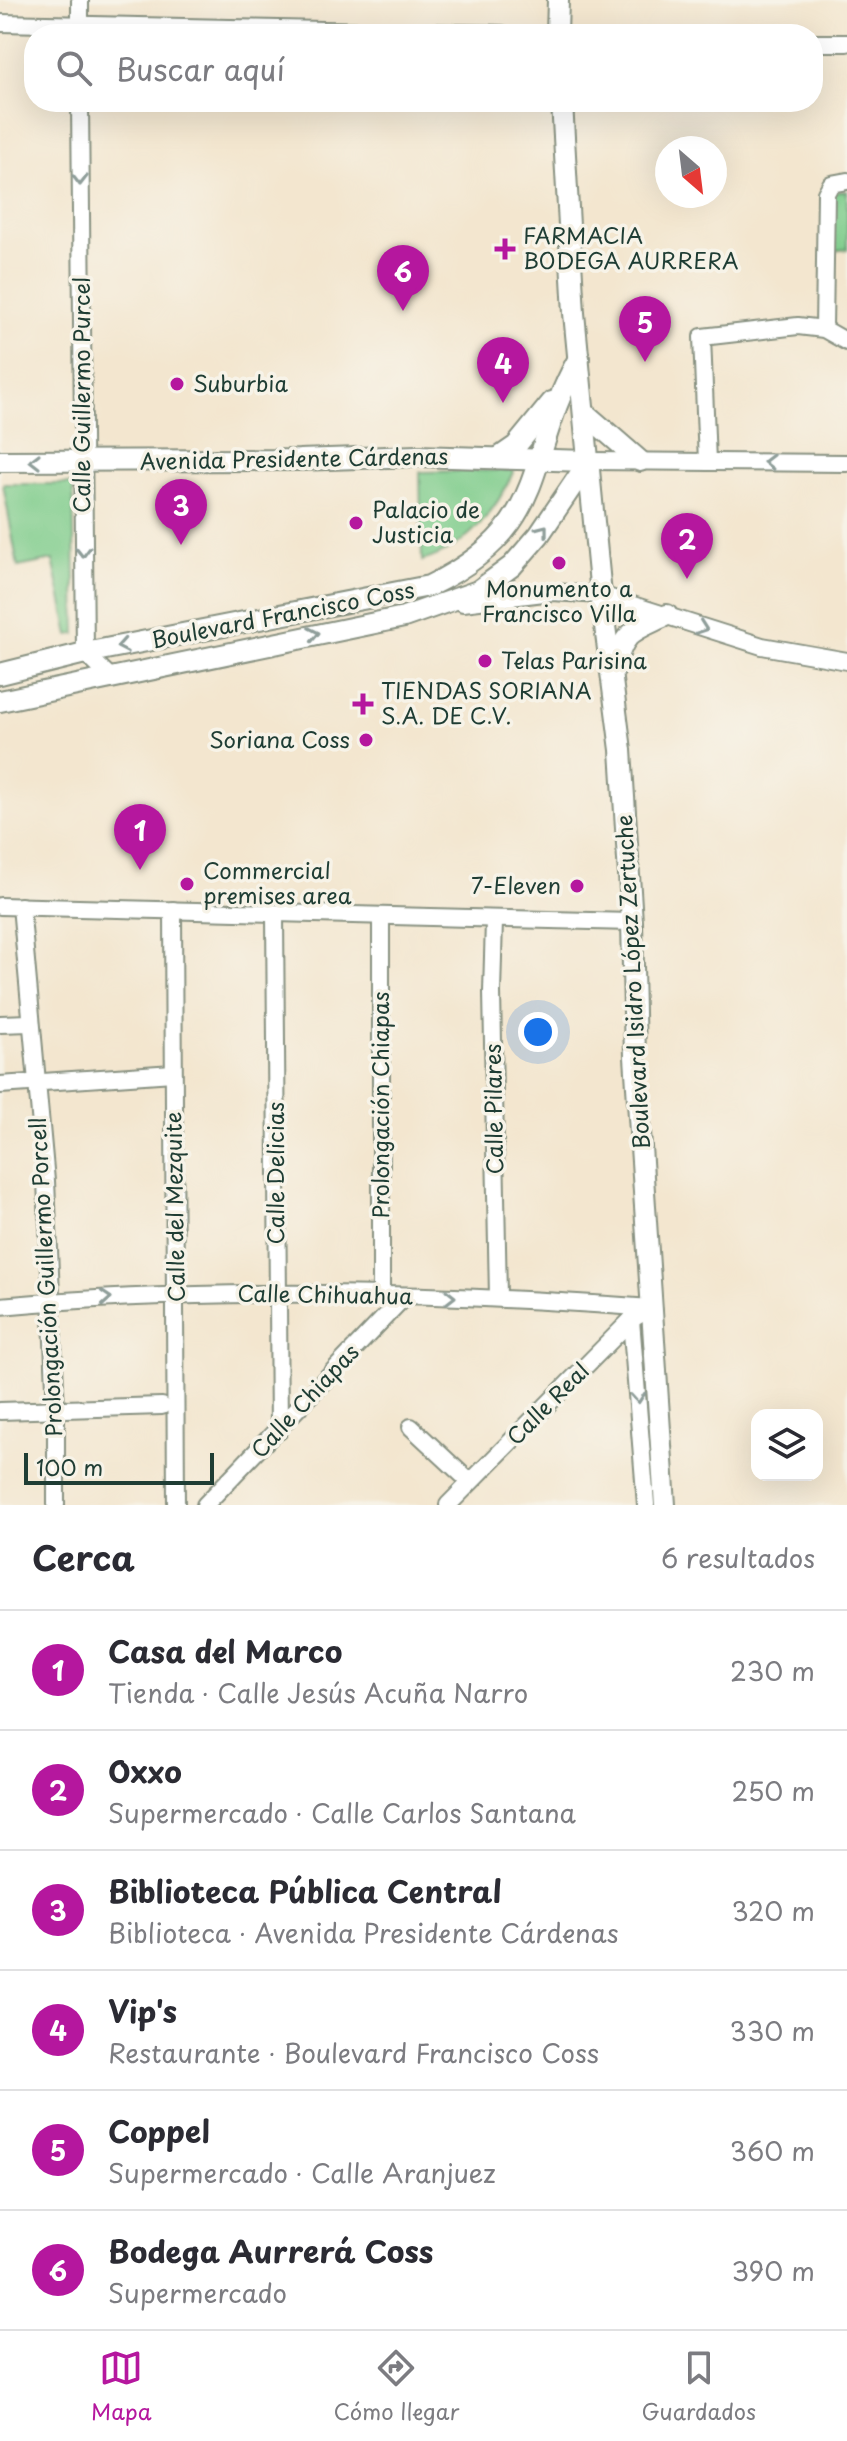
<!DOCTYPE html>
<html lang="es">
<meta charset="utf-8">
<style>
body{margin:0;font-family:"Playpen Sans",sans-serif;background:#f7f7f7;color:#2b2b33}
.controls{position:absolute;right:24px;bottom:24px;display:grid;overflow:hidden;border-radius:16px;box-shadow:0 8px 32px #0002}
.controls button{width:72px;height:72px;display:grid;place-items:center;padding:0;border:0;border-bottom:2px solid #e1e1e2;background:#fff;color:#2b2b33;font:40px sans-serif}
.compass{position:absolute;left:655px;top:136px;width:72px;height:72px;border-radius:50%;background:#fff;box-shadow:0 8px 32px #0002;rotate:152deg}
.scale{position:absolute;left:24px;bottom:20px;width:190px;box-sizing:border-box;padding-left:8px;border:4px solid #1f3d34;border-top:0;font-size:22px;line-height:28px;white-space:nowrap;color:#1f3d34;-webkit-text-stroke:6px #f7f3e8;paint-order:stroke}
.you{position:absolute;left:538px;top:1032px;width:28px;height:28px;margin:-20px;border:6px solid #fff;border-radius:50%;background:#1a73e8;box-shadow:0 0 0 12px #1a73e833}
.badge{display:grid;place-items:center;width:52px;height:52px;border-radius:50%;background:#b5179e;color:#fff;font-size:26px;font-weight:700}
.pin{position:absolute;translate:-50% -66px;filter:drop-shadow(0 2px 4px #0008)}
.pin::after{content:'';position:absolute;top:42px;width:28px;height:24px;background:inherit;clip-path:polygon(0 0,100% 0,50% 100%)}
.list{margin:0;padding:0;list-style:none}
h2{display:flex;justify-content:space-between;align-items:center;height:104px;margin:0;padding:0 32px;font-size:34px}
h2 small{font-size:26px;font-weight:400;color:#7c7c81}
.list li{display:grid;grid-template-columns:52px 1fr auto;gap:24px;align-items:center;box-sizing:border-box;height:120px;padding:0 32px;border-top:2px solid #e1e1e2}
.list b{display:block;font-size:30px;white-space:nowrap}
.list p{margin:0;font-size:26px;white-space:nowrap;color:#7c7c81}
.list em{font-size:26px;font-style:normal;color:#7c7c81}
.icon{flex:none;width:44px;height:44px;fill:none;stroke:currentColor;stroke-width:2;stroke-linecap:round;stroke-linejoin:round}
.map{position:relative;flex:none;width:847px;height:1505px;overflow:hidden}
.search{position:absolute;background:#fff;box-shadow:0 8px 32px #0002;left:24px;right:24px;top:24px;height:88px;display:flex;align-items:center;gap:20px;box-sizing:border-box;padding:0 28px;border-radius:32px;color:#7c7c81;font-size:30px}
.sheet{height:824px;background:#fff}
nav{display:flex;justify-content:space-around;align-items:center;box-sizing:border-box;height:112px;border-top:2px solid #e1e1e2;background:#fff;font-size:22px;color:#7c7c81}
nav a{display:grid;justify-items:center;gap:4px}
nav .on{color:#b5179e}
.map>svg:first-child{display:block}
.green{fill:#7ecc8b;stroke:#4e8460;stroke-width:2}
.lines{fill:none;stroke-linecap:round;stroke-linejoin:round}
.minor-casing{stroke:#899282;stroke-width:20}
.major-casing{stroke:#899282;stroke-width:24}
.minor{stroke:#fff;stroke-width:16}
.major{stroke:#fff;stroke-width:20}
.oneway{stroke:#8f9e9a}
.poi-dot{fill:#b5179e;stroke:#f7f3e8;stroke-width:3}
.labels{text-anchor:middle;stroke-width:7;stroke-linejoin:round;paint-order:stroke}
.poi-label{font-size:22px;fill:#1f3d34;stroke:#f7f3e8;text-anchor:start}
.street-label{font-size:22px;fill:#1f3d34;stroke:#f7f3e8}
</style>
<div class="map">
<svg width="847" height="1505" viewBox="0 0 847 1505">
<rect width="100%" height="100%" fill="#f7f3e8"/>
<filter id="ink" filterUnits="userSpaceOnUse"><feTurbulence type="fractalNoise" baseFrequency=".0125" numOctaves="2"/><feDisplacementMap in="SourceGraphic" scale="16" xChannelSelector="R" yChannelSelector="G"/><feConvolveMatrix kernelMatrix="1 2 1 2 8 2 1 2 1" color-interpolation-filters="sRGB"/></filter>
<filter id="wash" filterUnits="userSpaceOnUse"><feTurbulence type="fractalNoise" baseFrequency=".006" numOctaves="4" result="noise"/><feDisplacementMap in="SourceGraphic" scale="32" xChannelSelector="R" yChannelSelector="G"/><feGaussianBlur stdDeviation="1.8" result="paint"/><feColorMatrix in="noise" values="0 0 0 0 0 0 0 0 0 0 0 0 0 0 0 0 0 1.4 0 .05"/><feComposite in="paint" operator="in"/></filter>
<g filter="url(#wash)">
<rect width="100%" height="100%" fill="#f3e6cf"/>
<!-- green -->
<g class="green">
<path d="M 847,191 L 847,249 L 831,251 L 829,192 Z"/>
<path d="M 514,470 C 497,511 465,549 422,561 L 420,472 Z"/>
<path d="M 3,484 L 73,484 L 76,634 L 69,635 L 53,560 L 18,567 Z"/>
</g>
</g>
<g filter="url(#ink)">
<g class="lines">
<!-- minor casing -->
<g class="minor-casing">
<g id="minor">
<path d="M 80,0 L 80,34"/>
<path d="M 0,23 L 502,34"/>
<path d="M 813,43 L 847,43"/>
<path d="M 80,102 L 85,653 L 110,677"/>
<path d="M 824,329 L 826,193 L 831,184 L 847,181"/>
<path d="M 589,461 L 847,463"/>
<path d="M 707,462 L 702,337 L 798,326 L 824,329 L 847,342"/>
<path d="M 463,603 L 552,592 L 601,595 L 762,646 L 847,661"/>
<path d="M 0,906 L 632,922"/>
<path d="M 21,906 L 46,1181 L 56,1410 L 56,1505"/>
<path d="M 173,910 L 176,1505"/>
<path d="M 275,915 L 279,1431"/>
<path d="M 494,921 L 492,992 L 498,1297"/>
<path d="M 0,1024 L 30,1023"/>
<path d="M 0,1085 L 173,1073"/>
<path d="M 381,1295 L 381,916"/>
<path d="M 0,1306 C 217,1287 433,1292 651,1308"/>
<path d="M 631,1320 L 646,1505"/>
<path d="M 0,1411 L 162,1406"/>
<path d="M 411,1427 L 470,1482"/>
<path d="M 205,1505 L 404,1297"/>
<path d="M 448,1505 L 631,1320 L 651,1308"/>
</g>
</g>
<!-- major casing -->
<g class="major-casing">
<g id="major">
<path d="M 557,34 L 558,0"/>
<path d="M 562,102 L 574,313 L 601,595 L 621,750 L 632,922 L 635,1057 L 665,1505"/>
<path d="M 587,415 L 640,461"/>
<path d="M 500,457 L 516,446 L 552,402"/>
<path d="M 0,461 L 299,460 L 417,456 L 589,461"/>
<path d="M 615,669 C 623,630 634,631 667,615"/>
<path d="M 0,674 L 85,653 L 429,586 C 554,525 522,459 579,358"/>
<path d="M 0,701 L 404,617 L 478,591 L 512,566 L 539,535 L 589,461"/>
</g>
</g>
<!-- minor -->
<use href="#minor" class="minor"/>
<!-- major -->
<use href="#major" class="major"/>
</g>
<!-- one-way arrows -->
<defs><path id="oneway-chevron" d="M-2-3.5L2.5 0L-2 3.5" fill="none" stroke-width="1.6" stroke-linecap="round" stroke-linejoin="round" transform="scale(2)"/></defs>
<g class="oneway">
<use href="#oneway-chevron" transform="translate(80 180) rotate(90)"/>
<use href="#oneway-chevron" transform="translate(35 461) rotate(-180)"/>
<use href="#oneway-chevron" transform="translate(769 462) rotate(-179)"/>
<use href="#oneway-chevron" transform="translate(543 530) rotate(-52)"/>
<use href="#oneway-chevron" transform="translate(83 552) rotate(89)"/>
<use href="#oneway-chevron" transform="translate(702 628) rotate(20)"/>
<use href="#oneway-chevron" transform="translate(314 634) rotate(-11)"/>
<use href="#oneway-chevron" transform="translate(122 646) rotate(170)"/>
<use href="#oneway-chevron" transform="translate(450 1297)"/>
<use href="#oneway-chevron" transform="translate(106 1298) rotate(-4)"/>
<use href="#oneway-chevron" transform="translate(638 1398) rotate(85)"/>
</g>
</g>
<!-- markers -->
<g class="poi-dot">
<path d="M501 237h8v8h8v8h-8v8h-8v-8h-8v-8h8z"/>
<circle cx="177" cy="384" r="8"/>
<circle cx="356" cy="523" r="8"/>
<circle cx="559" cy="563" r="8"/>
<circle cx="485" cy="661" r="8"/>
<path d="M359 692h8v8h8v8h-8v8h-8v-8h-8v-8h8z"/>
<circle cx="366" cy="740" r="8"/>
<circle cx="187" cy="884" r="8"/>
<circle cx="577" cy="886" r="8"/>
</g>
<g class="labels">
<!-- poi labels -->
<g class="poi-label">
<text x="523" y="244">FARMACIA<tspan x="523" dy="25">BODEGA AURRERA</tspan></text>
<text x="193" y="392">Suburbia</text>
<text x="372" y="518">Palacio de<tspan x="372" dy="25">Justicia</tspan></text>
<text x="559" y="597" text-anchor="middle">Monumento a<tspan x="559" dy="25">Francisco Villa</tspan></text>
<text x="501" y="669">Telas Parisina</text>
<text x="381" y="699">TIENDAS SORIANA<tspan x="381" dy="25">S.A. DE C.V.</tspan></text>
<text x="350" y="748" text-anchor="end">Soriana Coss</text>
<text x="203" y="879">Commercial<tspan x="203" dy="25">premises area</tspan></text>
<text x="561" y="894" text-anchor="end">7-Eleven</text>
</g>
<!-- street labels -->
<g class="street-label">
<text transform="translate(82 395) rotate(-90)" y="8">Calle Guillermo Purcel</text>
<text transform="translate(294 459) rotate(-1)" y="8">Avenida Presidente Cárdenas</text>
<text transform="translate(283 615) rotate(-11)" y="8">Boulevard Francisco Coss</text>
<text transform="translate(633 982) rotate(-93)" y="8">Boulevard Isidro López Zertuche</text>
<text transform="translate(381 1105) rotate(-90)" y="8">Prolongación Chiapas</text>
<text transform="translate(494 1109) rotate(-91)" y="8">Calle Pilares</text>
<text transform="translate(276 1173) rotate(-90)" y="8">Calle Delicias</text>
<text transform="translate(175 1207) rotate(-91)" y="8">Calle del Mezquite</text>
<text transform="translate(46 1277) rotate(-93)" y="8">Prolongación Guillermo Porcell</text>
<text transform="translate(325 1295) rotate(1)" y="8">Calle Chihuahua</text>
<text transform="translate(305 1401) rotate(-47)" y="8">Calle Chiapas</text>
<text transform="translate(548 1404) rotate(-45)" y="8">Calle Real</text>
</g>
</g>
</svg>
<div class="controls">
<button><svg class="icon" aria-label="layers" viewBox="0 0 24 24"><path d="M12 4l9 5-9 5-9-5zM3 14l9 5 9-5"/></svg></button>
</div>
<svg class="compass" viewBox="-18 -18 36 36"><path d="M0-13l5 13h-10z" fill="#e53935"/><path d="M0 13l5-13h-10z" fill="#7c7c81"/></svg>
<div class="scale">100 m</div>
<div class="you"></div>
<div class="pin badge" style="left:140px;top:870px">1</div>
<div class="pin badge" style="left:687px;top:579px">2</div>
<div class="pin badge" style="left:181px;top:545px">3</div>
<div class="pin badge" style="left:503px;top:403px">4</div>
<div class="pin badge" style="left:645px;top:362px">5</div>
<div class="pin badge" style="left:403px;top:311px">6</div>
<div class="search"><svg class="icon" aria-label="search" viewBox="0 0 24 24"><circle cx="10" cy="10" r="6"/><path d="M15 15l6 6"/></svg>Buscar aquí</div>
</div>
<section class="sheet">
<h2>Cerca<small>6 resultados</small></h2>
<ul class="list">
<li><span class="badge">1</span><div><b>Casa del Marco</b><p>Tienda · Calle Jesús Acuña Narro</p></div><em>230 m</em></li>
<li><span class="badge">2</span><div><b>Oxxo</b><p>Supermercado · Calle Carlos Santana</p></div><em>250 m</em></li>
<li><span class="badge">3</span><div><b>Biblioteca Pública Central</b><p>Biblioteca · Avenida Presidente Cárdenas</p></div><em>320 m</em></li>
<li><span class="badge">4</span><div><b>Vip's</b><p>Restaurante · Boulevard Francisco Coss</p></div><em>330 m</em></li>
<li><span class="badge">5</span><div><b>Coppel</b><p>Supermercado · Calle Aranjuez</p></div><em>360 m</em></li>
<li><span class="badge">6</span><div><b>Bodega Aurrerá Coss</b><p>Supermercado</p></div><em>390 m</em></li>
</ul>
</section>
<nav>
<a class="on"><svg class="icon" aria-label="map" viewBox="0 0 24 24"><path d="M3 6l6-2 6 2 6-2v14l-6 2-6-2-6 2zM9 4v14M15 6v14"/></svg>Mapa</a>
<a><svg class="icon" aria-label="directions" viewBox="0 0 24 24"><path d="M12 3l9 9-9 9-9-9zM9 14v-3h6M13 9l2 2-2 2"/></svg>Cómo llegar</a>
<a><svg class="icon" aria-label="saved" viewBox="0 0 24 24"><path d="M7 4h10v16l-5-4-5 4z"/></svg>Guardados</a>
</nav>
